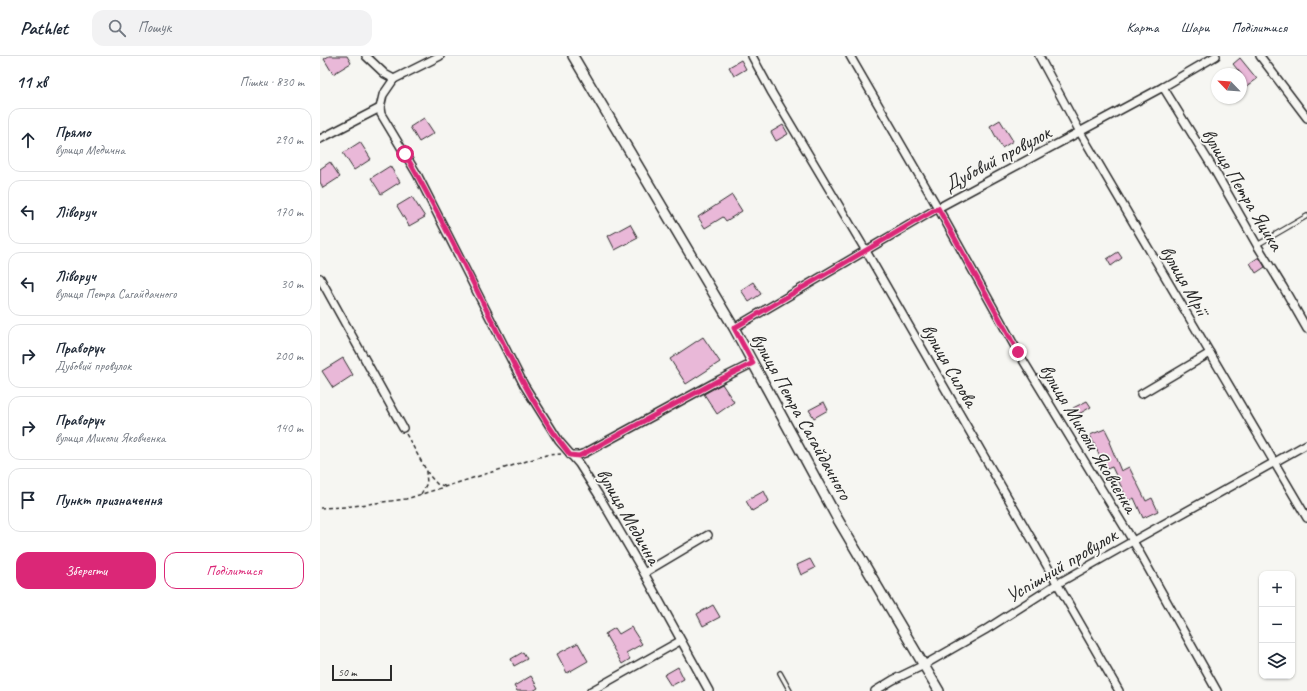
<!DOCTYPE html>
<html lang="uk">
<meta charset="utf-8">
<style>
body{margin:0;font-family:Caveat,sans-serif;background:#f2f2f3;color:#1f2937}
.controls{position:absolute;right:12px;bottom:12px;display:grid;overflow:hidden;border-radius:8px;box-shadow:0 1px 3px #0004}
.controls button{width:36px;height:36px;display:grid;place-items:center;padding:0;border:0;border-bottom:1px solid #e0e1e3;background:#fff;color:#1f2937;font:20px sans-serif}
.compass{position:absolute;left:891px;top:12px;width:36px;height:36px;border-radius:50%;background:#fff;box-shadow:0 1px 3px #0004;rotate:295deg}
.scale{position:absolute;left:12px;bottom:10px;width:60px;box-sizing:border-box;padding-left:4px;border:2px solid #2b2b2b;border-top:0;font-size:11px;line-height:14px;white-space:nowrap;color:#2b2b2b;-webkit-text-stroke:3px #f6f6f2;paint-order:stroke}
.stop{position:absolute;width:12px;height:12px;margin:-9px;border:3px solid #db2777;border-radius:50%;background:#fff}
.stop.end{background:#db2777;border-color:#fff;box-shadow:0 1px 4px #0008}
.list{margin:0;padding:0;list-style:none}
h2{display:flex;justify-content:space-between;align-items:center;height:52px;margin:0;padding:0 16px;font-size:17px}
h2 small{font-size:13px;font-weight:400;color:#747a83}
.list li{display:grid;grid-template-columns:26px 1fr auto;gap:12px;align-items:center;box-sizing:border-box;height:64px;margin:0 8px 8px;padding:0 8px;border:1px solid #e0e1e3;border-radius:12px}
.list b{display:block;font-size:15px;white-space:nowrap}
.list p{margin:0;font-size:13px;white-space:nowrap;color:#747a83}
.list em{font-size:13px;font-style:normal;color:#747a83}
.actions{display:flex;gap:8px;padding:12px 16px}
.actions a{flex:1;padding:9px 0;border:1px solid #db2777;border-radius:12px;text-align:center;font-size:14px;color:#db2777}
.actions .main{background:#db2777;color:#fff}
.icon{flex:none;width:22px;height:22px;fill:none;stroke:currentColor;stroke-width:2;stroke-linecap:round;stroke-linejoin:round}
.map{position:relative;flex:none;width:987px;height:635px;overflow:hidden}
header{display:flex;align-items:center;gap:24px;box-sizing:border-box;height:56px;padding:0 20px;background:#fff;border-bottom:1px solid #e0e1e3}
header strong{font-size:19px}
nav{display:flex;gap:22px;margin-inline-start:auto;font-size:14px}
.search{width:280px;height:36px;background:#f2f2f3;display:flex;align-items:center;gap:10px;box-sizing:border-box;padding:0 14px;border-radius:12px;color:#747a83;font-size:15px}
main{display:flex}
aside{flex:1;background:#fff}
.map>svg:first-child{display:block}
.building{fill:#e9b8d8;stroke:#2b2b2b}
.lines{fill:none;stroke-linecap:round;stroke-linejoin:round}
.service-casing{stroke:#2b2b2b;stroke-width:6}
.minor-casing{stroke:#2b2b2b;stroke-width:10}
.tertiary-casing{stroke:#2b2b2b;stroke-width:12}
.path{stroke:#2b2b2b;stroke-width:1.5;stroke-dasharray:4 3;stroke-linecap:butt}
.service{stroke:#f6f6f2;stroke-width:3.5}
.minor{stroke:#f6f6f2;stroke-width:7}
.tertiary{stroke:#f6f6f2;stroke-width:9}
.route{stroke:#db2777;stroke-width:5}
.labels{text-anchor:middle;stroke-width:3.5;stroke-linejoin:round;paint-order:stroke}
.street-label{font-size:20px;fill:#2b2b2b;stroke:#f6f6f2}
</style>
<header>
<strong>Pathlet</strong>
<div class="search"><svg class="icon" aria-label="search" viewBox="0 0 24 24"><circle cx="10" cy="10" r="6"/><path d="M15 15l6 6"/></svg>Пошук</div>
<nav><a>Карта</a><a>Шари</a><a>Поділитися</a></nav>
</header>
<main>
<aside>
<h2>11 хв<small>Пішки · 830 m</small></h2>
<ul class="list">
<li><svg class="icon" aria-label="ahead" viewBox="0 0 24 24"><path d="M12 20V5M6 11l6-6 6 6"/></svg><div><b>Прямо</b><p>вулиця Медична</p></div><em>290 m</em></li>
<li><svg class="icon" aria-label="left" viewBox="0 0 24 24"><path d="M17 20v-9H6M10 6l-5 5 5 5"/></svg><div><b>Ліворуч</b></div><em>170 m</em></li>
<li><svg class="icon" aria-label="left" viewBox="0 0 24 24"><path d="M17 20v-9H6M10 6l-5 5 5 5"/></svg><div><b>Ліворуч</b><p>вулиця Петра Сагайдачного</p></div><em>30 m</em></li>
<li><svg class="icon" aria-label="right" viewBox="0 0 24 24"><path d="M7 20v-9h11M14 6l5 5-5 5"/></svg><div><b>Праворуч</b><p>Дубовий провулок</p></div><em>200 m</em></li>
<li><svg class="icon" aria-label="right" viewBox="0 0 24 24"><path d="M7 20v-9h11M14 6l5 5-5 5"/></svg><div><b>Праворуч</b><p>вулиця Миколи Яковченка</p></div><em>140 m</em></li>
<li><svg class="icon" aria-label="arrive" viewBox="0 0 24 24"><path d="M6 21V4h12l-3 4 3 4H6"/></svg><div><b>Пункт призначення</b></div></li>
</ul>
<div class="actions"><a class="main">Зберегти</a><a>Поділитися</a></div>
</aside>
<div class="map">
<svg width="987" height="635" viewBox="0 0 987 635">
<rect width="100%" height="100%" fill="#f6f6f2"/>
<filter id="ink" filterUnits="userSpaceOnUse"><feTurbulence type="fractalNoise" baseFrequency=".025" numOctaves="2"/><feDisplacementMap in="SourceGraphic" scale="8" xChannelSelector="R" yChannelSelector="G"/><feConvolveMatrix kernelMatrix="1 2 1 2 8 2 1 2 1" color-interpolation-filters="sRGB"/></filter>
<g filter="url(#ink)">
<!-- building -->
<g class="building">
<path d="M 9,0 L 27,0 L 31,7 L 13,18 L 4,3 Z"/>
<path d="M 920,2 L 937,23 L 926,31 L 921,24 L 921,18 L 913,8 Z"/>
<path d="M 421,4 L 426,13 L 414,20 L 409,11 Z"/>
<path d="M 104,62 L 114,77 L 99,86 L 90,71 Z"/>
<path d="M 680,64 L 693,85 L 682,92 L 670,70 Z"/>
<path d="M 463,69 L 468,78 L 456,85 L 451,76 Z"/>
<path d="M 40,86 L 51,103 L 34,114 L 23,97 Z"/>
<path d="M 10,106 L 20,121 L 3,132 L 0,126 L 0,113 Z"/>
<path d="M 70,110 L 80,126 L 61,138 L 51,122 Z"/>
<path d="M 412,139 L 422,155 L 406,165 L 403,161 L 385,172 L 378,161 Z"/>
<path d="M 92,141 L 105,161 L 89,170 L 77,150 Z"/>
<path d="M 310,168 L 318,182 L 295,194 L 288,180 Z"/>
<path d="M 798,196 L 802,202 L 791,210 L 787,203 Z"/>
<path d="M 939,201 L 945,211 L 936,217 L 930,207 Z"/>
<path d="M 433,226 L 441,238 L 429,246 L 421,234 Z"/>
<path d="M 383,281 L 400,306 L 366,328 L 350,303 Z"/>
<path d="M 23,302 L 33,319 L 13,332 L 2,315 Z"/>
<path d="M 402,328 L 414,346 L 397,358 L 384,338 Z"/>
<path d="M 767,345 L 771,351 L 757,359 L 753,352 Z"/>
<path d="M 504,346 L 508,354 L 494,362 L 489,354 Z"/>
<path d="M 785,373 L 791,385 L 789,386 L 801,415 L 809,411 L 826,445 L 832,442 L 838,455 L 823,462 L 814,442 L 808,445 L 792,411 L 784,414 L 778,402 L 780,401 L 770,379 Z"/>
<path d="M 444,435 L 449,445 L 432,455 L 426,445 Z"/>
<path d="M 490,503 L 495,512 L 481,519 L 477,509 Z"/>
<path d="M 393,549 L 400,561 L 383,570 L 377,558 Z"/>
<path d="M 311,571 L 322,588 L 306,597 L 310,603 L 302,608 L 285,578 L 295,572 L 299,578 Z"/>
<path d="M 258,587 L 268,605 L 247,617 L 237,598 Z"/>
<path d="M 203,596 L 207,603 L 194,610 L 191,603 Z"/>
<path d="M 358,611 L 364,623 L 351,630 L 344,619 Z"/>
<path d="M 211,620 L 218,632 L 213,635 L 197,635 L 194,630 Z"/>
</g>
<g class="lines">
<!-- service casing -->
<g class="service-casing">
<g id="service">
<path d="M 937,189 L 987,160"/>
<path d="M 460,617 L 470,635"/>
</g>
</g>
<!-- minor casing -->
<g class="minor-casing">
<g id="minor">
<path d="M 46,0 L 65,18 L 74,23"/>
<path d="M 120,0 L 74,23 L 63,39 L 60,52 L 61,58 L 97,118 L 204,329 L 239,385 L 259,408 L 278,438 L 324,517 L 389,635"/>
<path d="M 432,0 L 452,37 L 546,195 L 799,635"/>
<path d="M 530,0 L 618,152 L 698,296 L 813,485 L 897,635"/>
<path d="M 719,0 L 760,76 L 987,462"/>
<path d="M 940,0 L 987,62"/>
<path d="M 843,31 L 896,117 L 937,189 L 963,231 L 987,273"/>
<path d="M 0,83 L 60,52"/>
<path d="M 0,222 L 83,372"/>
<path d="M 414,272 L 618,152 L 843,31 L 896,0"/>
<path d="M 821,338 L 890,297"/>
<path d="M 250,399 L 259,399 L 265,397 L 401,323 L 433,307"/>
<path d="M 324,517 L 388,479"/>
<path d="M 271,635 L 360,585"/>
<path d="M 555,635 L 573,624 L 604,609 L 665,574 L 737,528 L 813,485 L 987,388"/>
</g>
</g>
<!-- tertiary casing -->
<g class="tertiary-casing">
<path id="tertiary" d="M 253,0 L 414,272 L 517,462 L 619,635"/>
</g>
<!-- path -->
<g class="path">
<path d="M 86,378 L 109,419 L 117,428 L 125,430"/>
<path d="M 101,438 L 107,427 L 106,416"/>
<path d="M 0,452 L 25,451 L 86,443 L 226,399 L 241,398"/>
</g>
<!-- service -->
<use href="#service" class="service"/>
<!-- minor -->
<use href="#minor" class="minor"/>
<!-- tertiary -->
<use href="#tertiary" class="tertiary"/>
</g>
</g>
<g class="lines" filter="url(#ink)">
<!-- route -->
<path class="route" d="M 85,98 C 118,154 146,213 175,271 C 197,315 219,360 250,399 L 259,400 L 265,397 L 401,323 L 433,307 L 414,272 L 618,152 L 698,296"/>
</g>
<g class="labels">
<!-- street labels -->
<g class="street-label">
<text transform="translate(677 102) rotate(-28)" y="7">Дубовий провулок</text>
<text transform="translate(923 133) rotate(59)" y="7">вулиця Петра Яцика</text>
<text transform="translate(865 224) rotate(60)" y="7">вулиця Мрії</text>
<text transform="translate(630 309) rotate(60)" y="7">вулиця Силова</text>
<text transform="translate(482 360) rotate(61)" y="7">вулиця Петра Сагайдачного</text>
<text transform="translate(769 382) rotate(59)" y="7">вулиця Миколи Яковченка</text>
<text transform="translate(309 460) rotate(60)" y="7">вулиця Медична</text>
<text transform="translate(741 509) rotate(-31)" y="7">Успішний провулок</text>
</g>
</g>
</svg>
<div class="controls">
<button>+</button>
<button>−</button>
<button><svg class="icon" aria-label="layers" viewBox="0 0 24 24"><path d="M12 4l9 5-9 5-9-5zM3 14l9 5 9-5"/></svg></button>
</div>
<svg class="compass" viewBox="-18 -18 36 36"><path d="M0-13l5 13h-10z" fill="#e53935"/><path d="M0 13l5-13h-10z" fill="#747a83"/></svg>
<div class="scale">50 m</div>
<div class="stop" style="left:85px;top:98px"></div>
<div class="stop end" style="left:698px;top:296px"></div>
</div>
</main>
